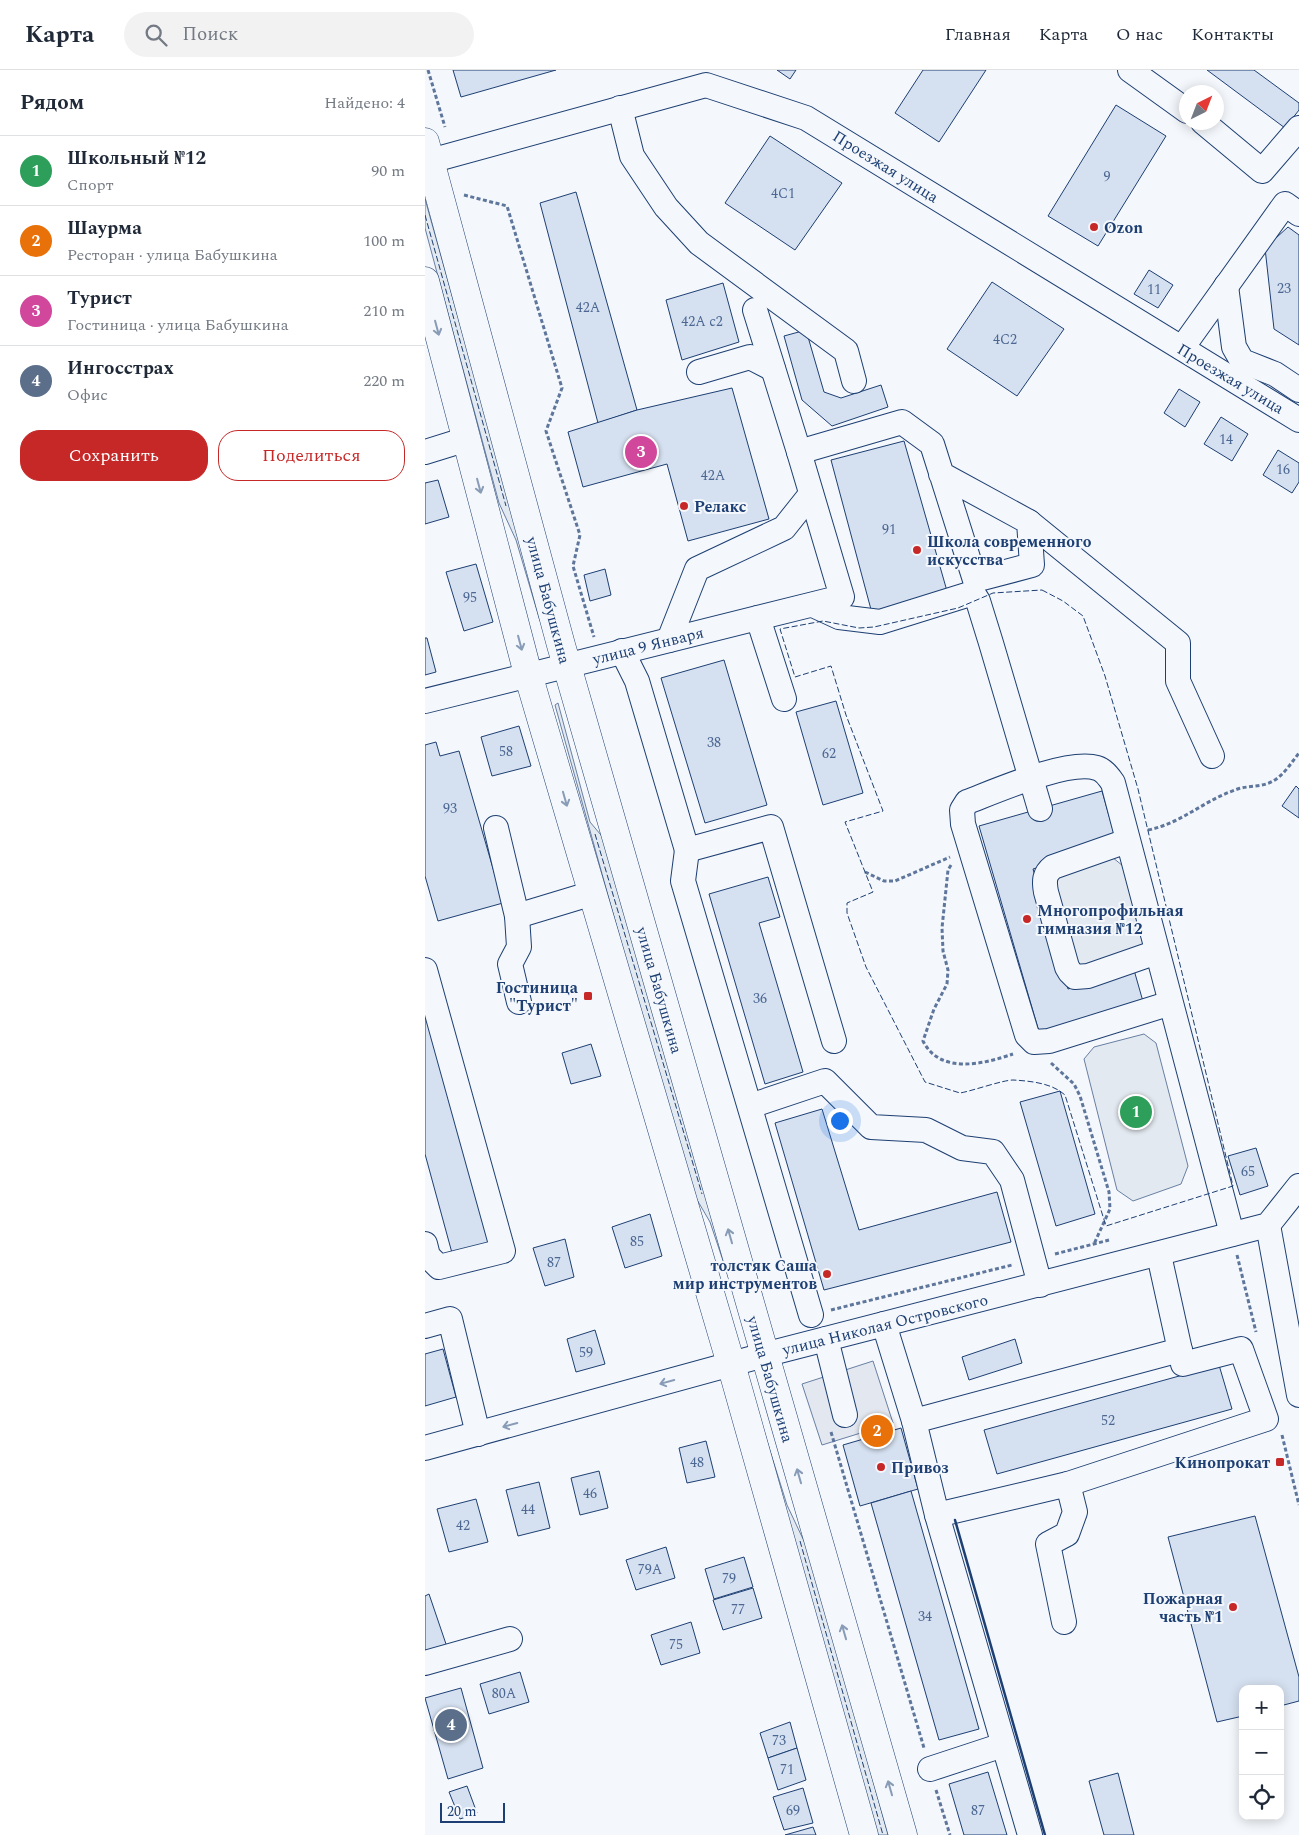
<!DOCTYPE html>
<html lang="ru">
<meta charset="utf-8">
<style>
body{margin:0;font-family:Spectral,serif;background:#f2f2f3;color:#1f2937}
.controls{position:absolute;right:15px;bottom:15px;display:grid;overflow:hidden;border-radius:10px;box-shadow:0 2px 12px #0003}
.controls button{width:45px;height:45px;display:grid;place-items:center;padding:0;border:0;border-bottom:1px solid #e0e1e3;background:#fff;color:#1f2937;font:25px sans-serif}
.compass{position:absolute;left:754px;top:15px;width:45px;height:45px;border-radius:50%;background:#fff;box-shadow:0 2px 12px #0003;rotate:42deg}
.scale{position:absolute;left:15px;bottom:12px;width:65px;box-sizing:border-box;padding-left:5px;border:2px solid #1d3f73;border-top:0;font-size:14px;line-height:18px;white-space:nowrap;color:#1d3f73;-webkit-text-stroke:4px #f4f7fb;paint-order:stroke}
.you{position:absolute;left:414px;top:1050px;width:18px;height:18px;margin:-12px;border:4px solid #fff;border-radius:50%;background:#1a73e8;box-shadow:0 0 0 8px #1a73e833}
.badge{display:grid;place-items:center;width:32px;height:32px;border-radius:50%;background:#c62828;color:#fff;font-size:16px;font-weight:700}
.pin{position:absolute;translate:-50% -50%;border:2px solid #fff;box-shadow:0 1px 5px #0006}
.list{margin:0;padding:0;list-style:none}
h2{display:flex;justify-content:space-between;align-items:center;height:65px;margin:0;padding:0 20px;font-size:21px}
h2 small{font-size:16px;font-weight:400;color:#747a83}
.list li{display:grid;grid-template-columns:32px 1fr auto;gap:15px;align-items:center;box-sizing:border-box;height:70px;padding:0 20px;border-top:1px solid #e0e1e3}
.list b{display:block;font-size:19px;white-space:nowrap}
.list p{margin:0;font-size:16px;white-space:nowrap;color:#747a83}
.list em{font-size:16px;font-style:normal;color:#747a83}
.actions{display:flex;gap:10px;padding:15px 20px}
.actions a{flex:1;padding:11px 0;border:1px solid #c62828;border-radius:20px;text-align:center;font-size:18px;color:#c62828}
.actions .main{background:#c62828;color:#fff}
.icon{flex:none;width:28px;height:28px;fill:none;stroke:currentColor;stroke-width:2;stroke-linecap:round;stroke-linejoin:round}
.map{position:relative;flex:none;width:874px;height:1765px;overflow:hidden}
header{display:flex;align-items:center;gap:30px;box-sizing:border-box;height:70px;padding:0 25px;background:#fff;border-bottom:1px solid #e0e1e3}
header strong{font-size:24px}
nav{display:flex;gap:28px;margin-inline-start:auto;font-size:18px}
.search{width:350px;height:45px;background:#f2f2f3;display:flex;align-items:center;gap:12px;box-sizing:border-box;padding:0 18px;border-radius:28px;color:#747a83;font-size:19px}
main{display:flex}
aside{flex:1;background:#fff}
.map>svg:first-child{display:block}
.green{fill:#e3e9f0;stroke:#687fa3}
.parking{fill:#e3e8f0;stroke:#687fa3}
.building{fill:#d5e0f0;stroke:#1d3f73}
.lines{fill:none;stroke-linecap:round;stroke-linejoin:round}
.minor-casing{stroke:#1d3f73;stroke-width:26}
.major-casing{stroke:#1d3f73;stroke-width:29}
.path{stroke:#5e769c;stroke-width:3;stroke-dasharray:4 2.5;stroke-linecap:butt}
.minor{stroke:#f4f7fb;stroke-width:24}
.major{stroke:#f4f7fb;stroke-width:28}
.fence{stroke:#1d3f73;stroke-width:1;stroke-dasharray:6 2.5;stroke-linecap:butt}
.wall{stroke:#1d3f73;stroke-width:2.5}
.oneway{stroke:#889bb7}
.poi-dot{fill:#c62828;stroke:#f4f7fb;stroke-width:2}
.labels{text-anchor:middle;stroke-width:4;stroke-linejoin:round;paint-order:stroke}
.number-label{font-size:14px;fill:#4b6792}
.street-label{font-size:16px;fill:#1d3f73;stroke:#f4f7fb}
.poi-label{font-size:16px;font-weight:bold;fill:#1d3f73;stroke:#f4f7fb;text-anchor:start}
</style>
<header>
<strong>Карта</strong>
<div class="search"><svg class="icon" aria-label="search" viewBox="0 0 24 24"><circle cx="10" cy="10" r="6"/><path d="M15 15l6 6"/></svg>Поиск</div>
<nav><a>Главная</a><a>Карта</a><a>О нас</a><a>Контакты</a></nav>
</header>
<main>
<aside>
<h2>Рядом<small>Найдено: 4</small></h2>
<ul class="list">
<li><span class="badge" style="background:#2e9e5b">1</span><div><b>Школьный №12</b><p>Спорт</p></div><em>90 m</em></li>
<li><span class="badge" style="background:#e8710a">2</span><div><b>Шаурма</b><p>Ресторан · улица Бабушкина</p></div><em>100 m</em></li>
<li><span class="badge" style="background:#d1479c">3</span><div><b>Турист</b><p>Гостиница · улица Бабушкина</p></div><em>210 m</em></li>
<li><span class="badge" style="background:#5c6f8a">4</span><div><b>Ингосстрах</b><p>Офис</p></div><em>220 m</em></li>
</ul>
<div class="actions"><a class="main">Сохранить</a><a>Поделиться</a></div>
</aside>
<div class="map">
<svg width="874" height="1765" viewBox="0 0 874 1765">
<rect width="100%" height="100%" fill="#f4f7fb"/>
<!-- green -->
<g class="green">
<path d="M 0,129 L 118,550 L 115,551 L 91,470 L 74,433 L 0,158 Z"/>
<path d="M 133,633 L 165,752 L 181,771 L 316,1244 L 285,1152 L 264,1116 L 130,635 Z"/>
<path d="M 687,787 L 698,796 L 723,875 L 652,901 L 626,809 Z"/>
<path d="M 719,964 L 731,973 L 763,1096 L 756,1114 L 708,1131 L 692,1120 L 659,989 L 669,977 Z"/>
<path d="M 332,1339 L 362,1435 L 387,1488 L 463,1765 L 453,1765 Z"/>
</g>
<!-- parking -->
<path class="parking" d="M 448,1291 L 468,1353 L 397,1375 L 377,1314 Z"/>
<!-- building -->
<g class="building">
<path d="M 28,0 L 131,0 L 36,27 Z"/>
<path d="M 352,0 L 371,0 L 365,9 Z"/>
<path d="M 498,0 L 561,0 L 514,72 L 470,43 Z"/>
<path d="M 782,0 L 829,0 L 874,33 L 874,40 L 860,58 Z"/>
<path d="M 691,35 L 741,66 L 673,176 L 623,146 Z"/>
<path d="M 345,66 L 417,113 L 370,180 L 300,133 Z"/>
<path d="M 151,122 L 212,340 L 173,353 L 115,133 Z"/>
<path d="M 863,157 L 874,165 L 874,275 L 849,259 L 840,178 Z"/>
<path d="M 724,200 L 748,215 L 733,238 L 709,224 Z"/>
<path d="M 567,212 L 639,259 L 592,326 L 522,279 Z"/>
<path d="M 298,213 L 314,272 L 257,290 L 241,230 Z"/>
<path d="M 381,260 L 399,322 L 416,328 L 456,315 L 463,337 L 407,356 L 377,330 L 359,266 Z"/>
<path d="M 307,318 L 344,449 L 263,471 L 242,394 L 158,417 L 143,362 L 212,340 Z"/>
<path d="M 754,319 L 775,332 L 760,357 L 739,343 Z"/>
<path d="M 796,347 L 823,364 L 807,391 L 779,374 Z"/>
<path d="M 479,371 L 524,528 L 448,547 L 406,390 Z"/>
<path d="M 853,380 L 874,393 L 874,412 L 867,423 L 838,405 Z"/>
<path d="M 13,410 L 24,447 L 0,454 L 0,413 Z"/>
<path d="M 51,494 L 68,552 L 39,561 L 21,502 Z"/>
<path d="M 180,499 L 186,525 L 165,531 L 159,505 Z"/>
<path d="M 0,568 L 2,568 L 11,602 L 0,605 Z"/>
<path d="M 299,590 L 342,735 L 280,753 L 236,608 Z"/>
<path d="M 411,631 L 438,723 L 398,735 L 371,642 Z"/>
<path d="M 94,656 L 106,696 L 67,706 L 56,667 Z"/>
<path d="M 11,672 L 15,686 L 34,681 L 78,833 L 13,851 L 0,806 L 0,675 Z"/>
<path d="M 871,716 L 874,719 L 874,748 L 857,736 Z"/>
<path d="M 677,721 L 692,774 L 608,799 L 643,919 L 709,900 L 719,935 L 615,965 L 554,756 Z"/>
<path d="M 343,807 L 355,847 L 334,853 L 378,1002 L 340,1014 L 284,824 Z"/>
<path d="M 0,932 L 67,1173 L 27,1183 L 0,1084 Z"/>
<path d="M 166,974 L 176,1006 L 146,1014 L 137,983 Z"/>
<path d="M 635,1021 L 670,1144 L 631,1156 L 595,1032 Z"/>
<path d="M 397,1039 L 434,1160 L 572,1122 L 586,1172 L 399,1220 L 350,1053 Z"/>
<path d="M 831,1078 L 843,1116 L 815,1125 L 803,1086 Z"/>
<path d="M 225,1144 L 237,1186 L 200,1198 L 187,1157 Z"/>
<path d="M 140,1169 L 149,1207 L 120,1216 L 108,1178 Z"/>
<path d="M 170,1260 L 180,1294 L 151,1302 L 142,1269 Z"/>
<path d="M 590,1269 L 597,1293 L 544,1310 L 537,1287 Z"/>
<path d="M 18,1279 L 31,1327 L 0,1336 L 0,1284 Z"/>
<path d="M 794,1295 L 807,1339 L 572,1404 L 559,1360 Z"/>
<path d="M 476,1358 L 493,1419 L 435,1436 L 418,1375 Z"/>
<path d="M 281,1371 L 290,1407 L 262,1413 L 254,1378 Z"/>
<path d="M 174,1401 L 183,1438 L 155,1445 L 146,1408 Z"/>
<path d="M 114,1412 L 125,1458 L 93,1466 L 81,1420 Z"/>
<path d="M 486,1421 L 554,1659 L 514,1670 L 446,1433 Z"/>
<path d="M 51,1429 L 63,1472 L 24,1482 L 12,1439 Z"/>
<path d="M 830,1446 L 874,1607 L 874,1631 L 855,1636 L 855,1619 L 818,1619 L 818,1646 L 792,1652 L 743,1467 Z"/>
<path d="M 241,1477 L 250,1508 L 211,1520 L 201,1490 Z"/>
<path d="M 319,1487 L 328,1517 L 289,1529 L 280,1499 Z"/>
<path d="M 328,1518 L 337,1548 L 298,1560 L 288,1530 Z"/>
<path d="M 4,1524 L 22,1577 L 0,1585 L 0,1526 Z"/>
<path d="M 266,1552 L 275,1583 L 236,1595 L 226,1565 Z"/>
<path d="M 95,1602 L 104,1632 L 64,1644 L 55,1614 Z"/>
<path d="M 36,1618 L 58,1698 L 23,1709 L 0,1628 Z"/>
<path d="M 365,1652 L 372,1678 L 343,1688 L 335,1663 Z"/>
<path d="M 372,1678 L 381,1710 L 353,1720 L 343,1688 Z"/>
<path d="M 563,1702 L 582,1765 L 539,1765 L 524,1714 Z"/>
<path d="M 693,1703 L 709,1765 L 679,1765 L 664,1711 Z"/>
<path d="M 42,1716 L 52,1743 L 35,1749 L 24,1722 Z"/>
<path d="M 378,1718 L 388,1753 L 359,1760 L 348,1727 Z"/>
<path d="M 388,1757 L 391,1765 L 360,1765 Z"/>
</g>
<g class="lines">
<!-- minor casing -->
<g class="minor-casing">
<g id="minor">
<path d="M 705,0 L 762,41"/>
<path d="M 195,38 L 207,86 L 241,137 L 274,173 L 421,281 L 429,311"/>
<path d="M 778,52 L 837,101 L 874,58"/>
<path d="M 5,91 L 281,15 L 381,48 L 874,350"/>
<path d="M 801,216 L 809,277 L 817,291 L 850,304 L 874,320"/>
<path d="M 330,240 L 374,382"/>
<path d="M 757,278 L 860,134 L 874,144"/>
<path d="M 274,302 L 325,287 L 348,299"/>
<path d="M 0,382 L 42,369"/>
<path d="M 604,452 L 753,573 L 753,611 L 787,686"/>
<path d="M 388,535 L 414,547 L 455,552 L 548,523 L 553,531 L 566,573 L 615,739"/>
<path d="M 333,548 L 359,629"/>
<path d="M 244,570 L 272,499 L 359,458 L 386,424"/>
<path d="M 197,581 L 212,611 L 262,780 L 346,757 L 409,971"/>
<path d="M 0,631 L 417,527 L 374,382 L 477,352 L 507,374 L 550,510 L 607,495 L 604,452 L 516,404"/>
<path d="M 71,758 L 92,846 L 94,877 L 85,894 L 94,932"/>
<path d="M 702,771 L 628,797 C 619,804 619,811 621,822 L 642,897 L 645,902 L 650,907 L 663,906 L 732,882"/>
<path d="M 262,780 L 258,811 L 386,1245"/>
<path d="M 92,846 L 168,823"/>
<path d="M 0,900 L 78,1181 L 14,1197 L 3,1186 L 0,1174"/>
<path d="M 746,933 L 624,971 L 609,972 L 602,965 L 538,754 L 537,740 L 542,732 C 571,721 643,689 672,698 C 679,700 684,707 688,713 L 807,1164"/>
<path d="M 325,1036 L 400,1011 L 446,1057 L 501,1060 L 537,1078 L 568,1082 L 587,1110 L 615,1215"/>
<path d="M 843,1155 L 874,1325"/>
<path d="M 459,1254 L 489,1351 L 512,1445 L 605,1765"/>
<path d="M 0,1256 L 25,1249 L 53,1364"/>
<path d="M 401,1269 L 420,1345"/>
<path d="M 489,1351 L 755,1280"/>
<path d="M 0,1378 L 339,1285 L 843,1155 L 874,1116"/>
<path d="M 512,1445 L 643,1414 L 841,1349 L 816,1279 L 758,1294 L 734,1185"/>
<path d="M 639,1552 L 623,1474 L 642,1464 L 650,1442 L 643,1414"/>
<path d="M 0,1593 L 85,1569"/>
<path d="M 505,1699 L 578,1675"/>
</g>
</g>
<!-- major casing -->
<g class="major-casing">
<g id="major">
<path d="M 0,72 L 136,575 L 478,1765"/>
<path d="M 0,211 L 103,604 L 306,1294 L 439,1765"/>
</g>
</g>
<!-- path -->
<g class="path">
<path d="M 3,0 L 20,57"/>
<path d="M 39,125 L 82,136 L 137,318 L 121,361 L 155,465 L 148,496 L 169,567"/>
<path d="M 723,760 C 757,753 778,731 810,720 C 822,715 836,718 848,711 C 859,705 866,693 874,683"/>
<path d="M 526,795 L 523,800 L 517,858 L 518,881 L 523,900 L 522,914 L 509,939 L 498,971 C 515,1005 559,994 588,984"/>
<path d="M 440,802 L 459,811 L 470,811 L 525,787"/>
<path d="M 626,993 L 649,1014 L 655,1026 L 684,1122 L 685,1139 L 669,1174"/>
<path d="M 630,1184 L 684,1170"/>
<path d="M 812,1185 L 831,1262"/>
<path d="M 406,1240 L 587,1195"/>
<path d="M 406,1362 L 499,1678"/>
<path d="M 857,1365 L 874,1435"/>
<path d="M 511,1720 L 525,1765"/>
</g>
<!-- minor -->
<use href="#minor" class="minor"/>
<!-- major -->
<use href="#major" class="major"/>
<!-- fence -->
<g class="fence">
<path d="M 0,145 L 81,436"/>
<path d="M 617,520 L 638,531 L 658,546 L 680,606 L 713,719 L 808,1116 L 681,1156 L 640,1025 C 627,1013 605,1011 588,1010 C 578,1010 547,1021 535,1023 L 500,1012 L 441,897 L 422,843 L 422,833 L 448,822 L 420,752 L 458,741 L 421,645 L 406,596 L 370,607 L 355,559 L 398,551 L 434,558 L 449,557 L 533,538 L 568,523 Z"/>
<path d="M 170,764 L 277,1124"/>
<path d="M 375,1471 L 458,1765"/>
</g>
<!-- wall -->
<path class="wall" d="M 530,1450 L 620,1765"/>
</g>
<!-- one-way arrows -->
<defs><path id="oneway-shaft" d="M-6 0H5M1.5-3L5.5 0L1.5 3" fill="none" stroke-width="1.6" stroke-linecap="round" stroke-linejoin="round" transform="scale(1.25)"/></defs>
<g class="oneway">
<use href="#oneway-shaft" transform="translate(12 258) rotate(75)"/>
<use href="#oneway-shaft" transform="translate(54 416) rotate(75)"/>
<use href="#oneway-shaft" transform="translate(95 573) rotate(75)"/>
<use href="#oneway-shaft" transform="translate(140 729) rotate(74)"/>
<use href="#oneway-shaft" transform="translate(305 1166) rotate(-106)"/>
<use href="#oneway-shaft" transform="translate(242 1312) rotate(165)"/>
<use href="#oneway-shaft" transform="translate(85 1355) rotate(165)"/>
<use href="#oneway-shaft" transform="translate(374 1406) rotate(-106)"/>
<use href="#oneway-shaft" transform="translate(419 1562) rotate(-106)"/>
<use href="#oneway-shaft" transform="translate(465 1718) rotate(-106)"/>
</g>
<!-- markers -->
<g class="poi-dot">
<circle cx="669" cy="157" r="5"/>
<circle cx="259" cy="436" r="5"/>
<circle cx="492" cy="480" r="5"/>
<circle cx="602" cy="849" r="5"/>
<rect x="158" y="921" width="10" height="10" rx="2.5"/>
<circle cx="402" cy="1204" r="5"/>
<rect x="850" y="1387" width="10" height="10" rx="2.5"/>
<circle cx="456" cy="1397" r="5"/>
<circle cx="808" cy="1537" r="5"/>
</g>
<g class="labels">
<!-- number labels -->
<g class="number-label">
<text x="682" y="111">9</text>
<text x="358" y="128">4С1</text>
<text x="859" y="223">23</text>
<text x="729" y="224">11</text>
<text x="163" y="242">42А</text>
<text x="277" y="256">42А с2</text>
<text x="580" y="274">4С2</text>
<text x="801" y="374">14</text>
<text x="858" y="404">16</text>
<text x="288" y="410">42А</text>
<text x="464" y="464">91</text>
<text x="45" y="532">95</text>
<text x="289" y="677">38</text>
<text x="81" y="686">58</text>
<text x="404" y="688">62</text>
<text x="25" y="743">93</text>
<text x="335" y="933">36</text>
<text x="823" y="1106">65</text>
<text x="212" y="1176">85</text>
<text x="129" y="1197">87</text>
<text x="161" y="1287">59</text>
<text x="683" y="1355">52</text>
<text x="272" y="1397">48</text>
<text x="165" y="1428">46</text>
<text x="103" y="1444">44</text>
<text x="38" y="1460">42</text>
<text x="225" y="1504">79А</text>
<text x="304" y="1513">79</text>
<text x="313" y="1544">77</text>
<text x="500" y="1551">34</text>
<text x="251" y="1579">75</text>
<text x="79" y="1628">80А</text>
<text x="354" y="1675">73</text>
<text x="362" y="1704">71</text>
<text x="368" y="1745">69</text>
<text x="553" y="1745">87</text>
</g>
<!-- street labels -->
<g class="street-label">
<text transform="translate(461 96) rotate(32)" y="6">Проезжая улица</text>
<text transform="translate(806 308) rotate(31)" y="6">Проезжая улица</text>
<text transform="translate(124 530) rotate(75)" y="6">улица Бабушкина</text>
<text transform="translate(223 575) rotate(-14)" y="6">улица 9 Января</text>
<text transform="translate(235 920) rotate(74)" y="6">улица Бабушкина</text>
<text transform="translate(460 1254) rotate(-14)" y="6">улица Николая Островского</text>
<text transform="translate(346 1309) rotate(74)" y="6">улица Бабушкина</text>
</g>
<!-- poi labels -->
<g class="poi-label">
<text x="679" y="163">Ozon</text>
<text x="269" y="442">Релакс</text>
<text x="502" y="477">Школа современного<tspan x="502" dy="18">искусства</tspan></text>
<text x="612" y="846">Многопрофильная<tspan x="612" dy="18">гимназия №12</tspan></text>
<text x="153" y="923" text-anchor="end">Гостиница<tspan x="153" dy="18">"Турист"</tspan></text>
<text x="392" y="1201" text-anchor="end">толстяк Саша<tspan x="392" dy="18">мир инструментов</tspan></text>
<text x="845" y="1398" text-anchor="end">Кинопрокат</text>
<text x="466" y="1403">Привоз</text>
<text x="798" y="1534" text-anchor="end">Пожарная<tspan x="798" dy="18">часть №1</tspan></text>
</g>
</g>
</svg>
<div class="controls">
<button>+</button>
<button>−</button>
<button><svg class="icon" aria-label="locate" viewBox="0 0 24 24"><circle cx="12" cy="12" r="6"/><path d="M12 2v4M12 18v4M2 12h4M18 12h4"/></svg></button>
</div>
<svg class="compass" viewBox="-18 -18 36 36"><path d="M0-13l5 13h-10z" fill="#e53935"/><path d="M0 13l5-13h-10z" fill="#747a83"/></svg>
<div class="scale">20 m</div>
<div class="you"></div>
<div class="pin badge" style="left:711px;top:1042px;background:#2e9e5b">1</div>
<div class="pin badge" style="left:452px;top:1361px;background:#e8710a">2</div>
<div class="pin badge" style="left:216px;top:382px;background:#d1479c">3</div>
<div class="pin badge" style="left:26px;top:1655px;background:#5c6f8a">4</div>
</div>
</main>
